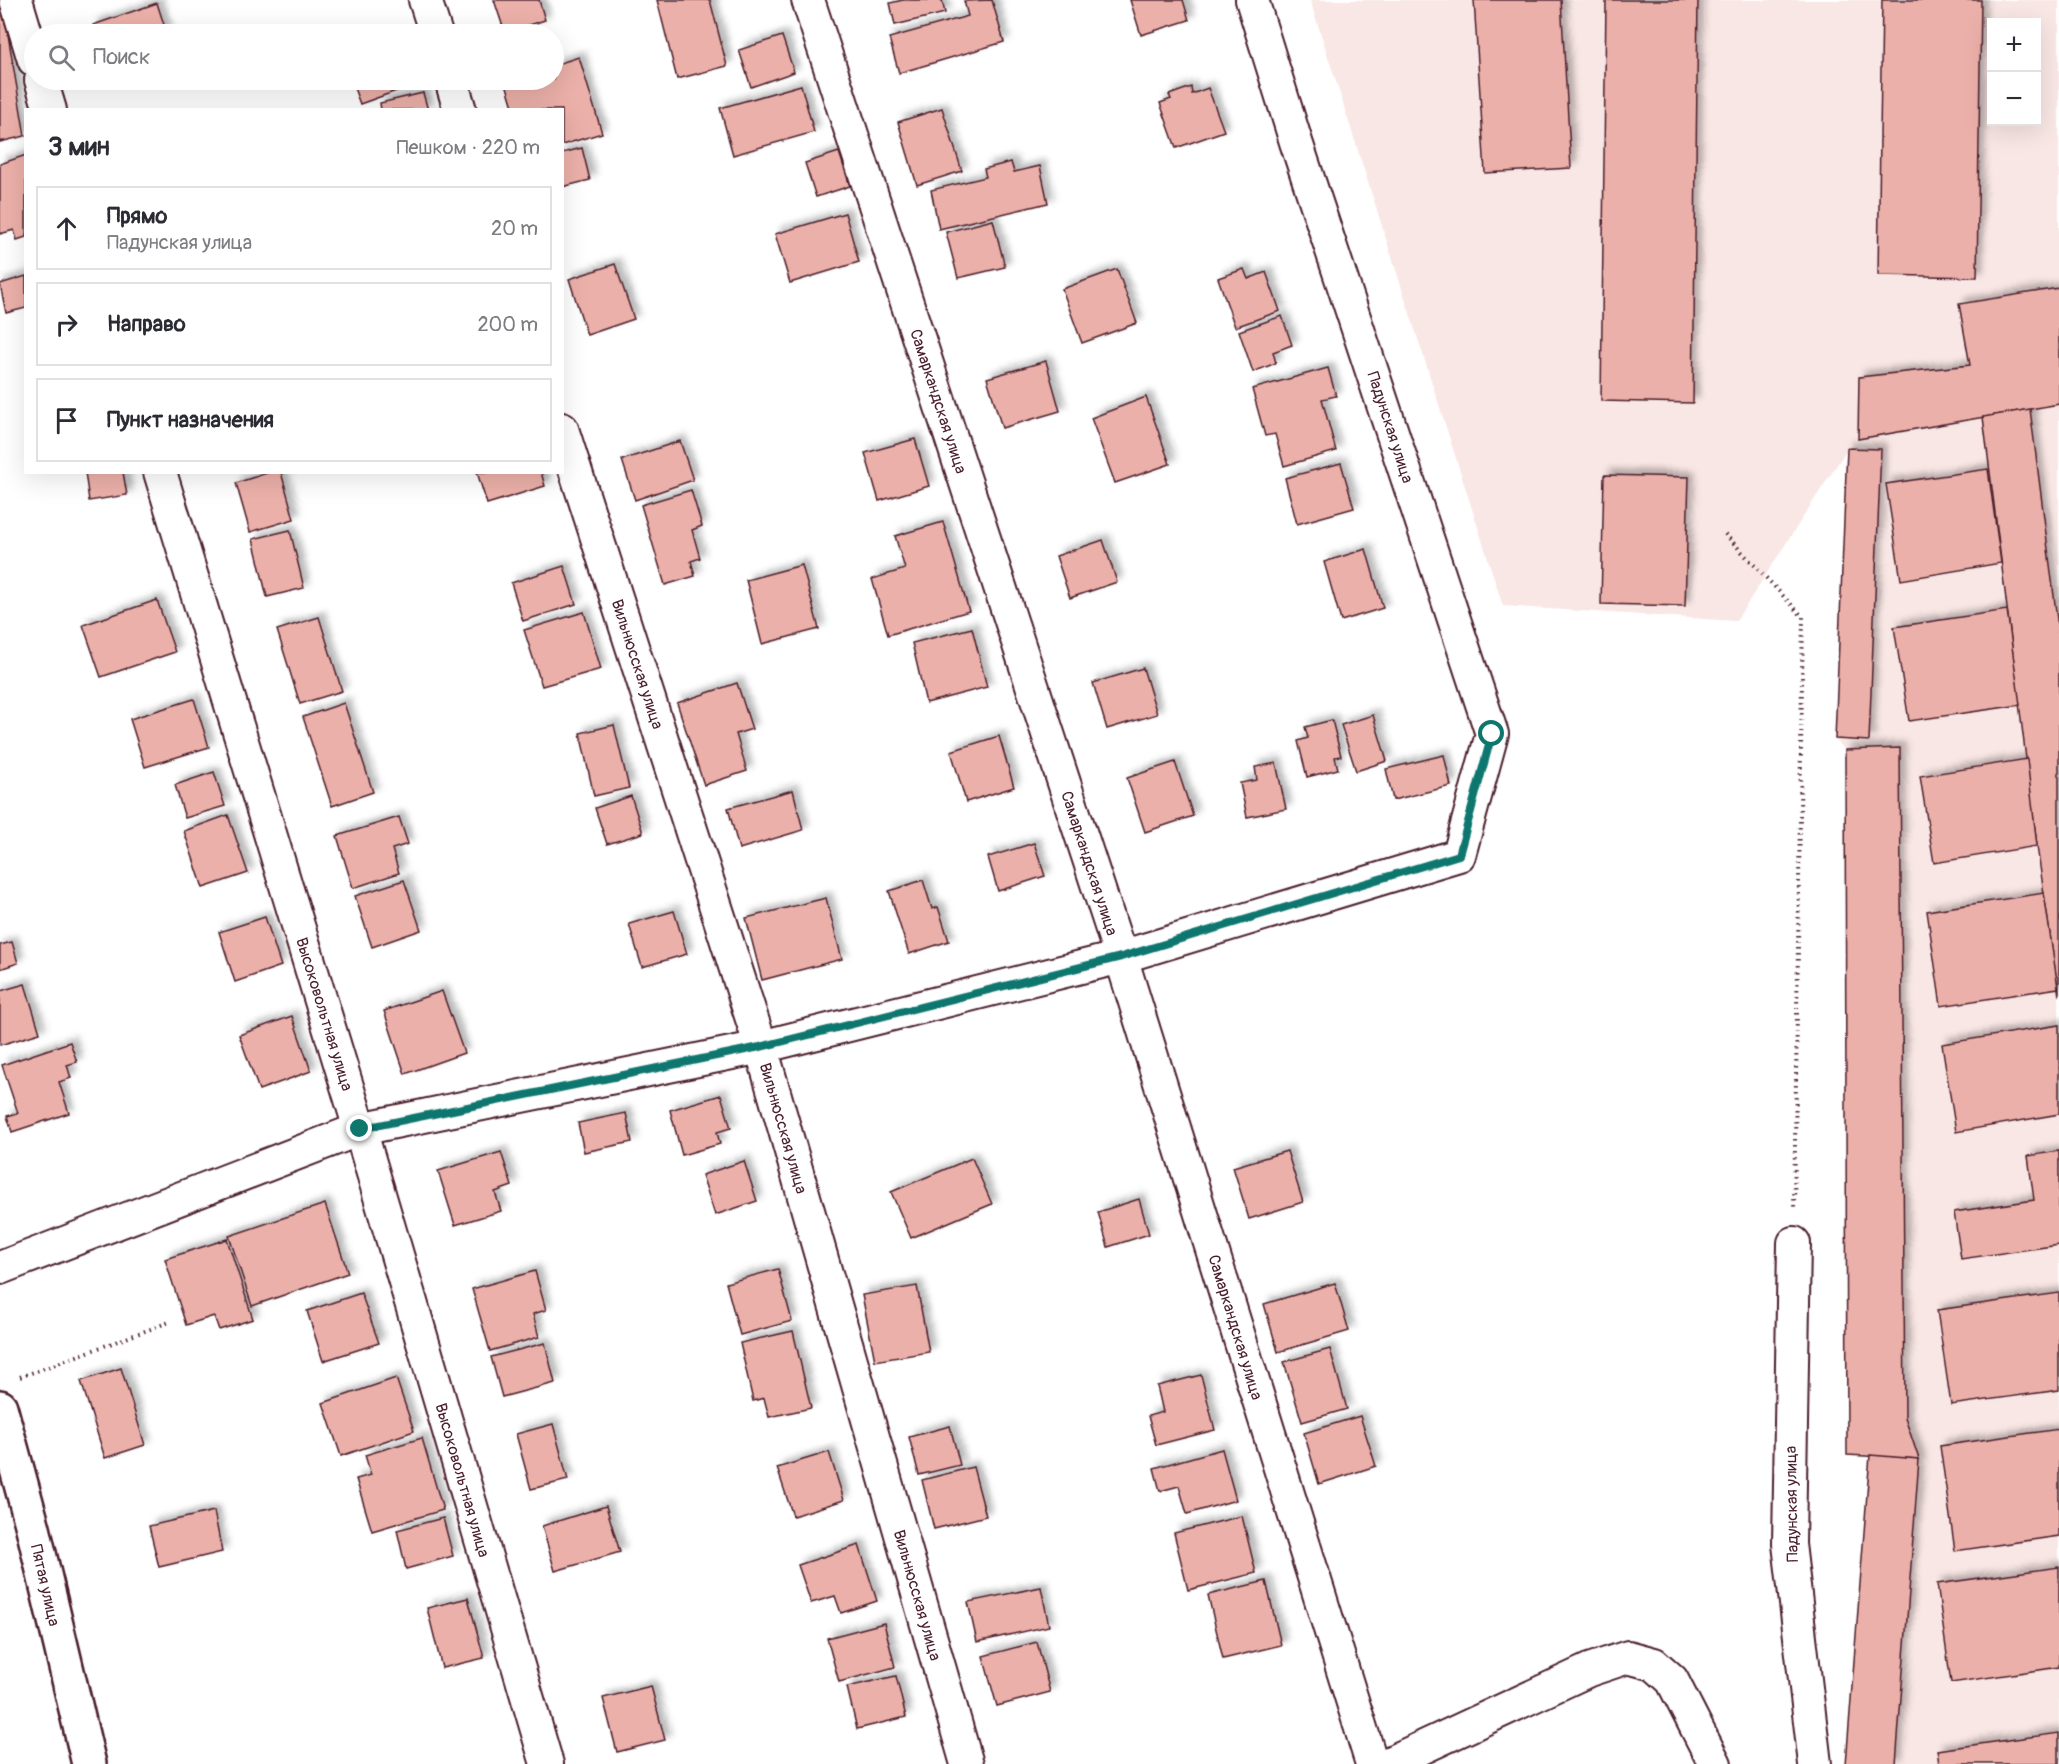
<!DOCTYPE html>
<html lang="ru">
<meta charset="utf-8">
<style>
body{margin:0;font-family:Pangolin,sans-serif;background:#f7f7f7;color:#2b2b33}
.controls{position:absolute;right:18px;top:18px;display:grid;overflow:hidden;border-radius:0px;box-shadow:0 6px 24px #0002}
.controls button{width:54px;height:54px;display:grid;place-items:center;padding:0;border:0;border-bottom:2px solid #e1e1e2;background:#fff;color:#2b2b33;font:30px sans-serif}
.stop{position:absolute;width:18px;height:18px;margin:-14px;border:4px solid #0f766e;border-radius:50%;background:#fff}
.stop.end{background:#0f766e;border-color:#fff;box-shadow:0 2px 6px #0008}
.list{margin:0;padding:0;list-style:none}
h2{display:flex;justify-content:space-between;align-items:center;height:78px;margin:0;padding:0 24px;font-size:26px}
h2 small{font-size:20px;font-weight:400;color:#7c7c81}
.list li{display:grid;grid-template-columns:39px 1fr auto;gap:18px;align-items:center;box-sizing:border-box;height:84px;margin:0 12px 12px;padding:0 12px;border:2px solid #e1e1e2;border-radius:0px}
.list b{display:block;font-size:22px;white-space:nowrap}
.list p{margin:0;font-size:20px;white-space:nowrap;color:#7c7c81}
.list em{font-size:20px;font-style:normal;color:#7c7c81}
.icon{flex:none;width:33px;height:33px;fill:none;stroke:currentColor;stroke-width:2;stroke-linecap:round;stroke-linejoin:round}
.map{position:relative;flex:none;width:2059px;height:1764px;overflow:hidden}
.search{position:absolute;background:#fff;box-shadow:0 6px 24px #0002;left:24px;top:24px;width:540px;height:66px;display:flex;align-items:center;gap:15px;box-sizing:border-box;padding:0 21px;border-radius:33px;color:#7c7c81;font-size:22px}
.panel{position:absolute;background:#fff;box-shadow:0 6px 24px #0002;left:24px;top:108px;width:540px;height:366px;border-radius:0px}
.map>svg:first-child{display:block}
.built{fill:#f9e7e5;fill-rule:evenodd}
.building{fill:#ebb0a9;stroke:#4a1f2b;stroke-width:1.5;filter:url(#shadow)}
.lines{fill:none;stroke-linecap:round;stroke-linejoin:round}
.minor-casing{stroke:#4a1f2b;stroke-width:36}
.tertiary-casing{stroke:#4a1f2b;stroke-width:38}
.path{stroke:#4a1f2b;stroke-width:4;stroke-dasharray:1.5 4.5;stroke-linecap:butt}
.minor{stroke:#fff;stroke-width:32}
.tertiary{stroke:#fff;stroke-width:33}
.route{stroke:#0f766e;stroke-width:8}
.labels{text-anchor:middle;stroke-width:5;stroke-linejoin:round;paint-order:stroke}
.street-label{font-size:16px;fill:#4a1f2b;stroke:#fff}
</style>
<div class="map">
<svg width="2059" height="1764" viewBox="0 0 2059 1764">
<defs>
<filter id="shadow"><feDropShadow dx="5.5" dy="-5.5" stdDeviation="3" flood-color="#0004"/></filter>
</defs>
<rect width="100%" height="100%" fill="#fff"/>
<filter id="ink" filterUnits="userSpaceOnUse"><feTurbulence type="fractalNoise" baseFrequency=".0167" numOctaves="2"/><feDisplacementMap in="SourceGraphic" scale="12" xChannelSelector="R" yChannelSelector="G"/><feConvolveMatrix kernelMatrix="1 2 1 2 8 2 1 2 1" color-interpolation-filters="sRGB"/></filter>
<g filter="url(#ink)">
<!-- built -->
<path class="built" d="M 1310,0 L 2059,0 L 2059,1764 L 1846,1764 L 1870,1455 L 1847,1455 L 1845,750 L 1835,739 L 1847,449 L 1736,621 L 1503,606 ZM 1992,22 L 2036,22 L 2036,122 L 1992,122 Z"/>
<!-- building -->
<g class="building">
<path d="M 494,0 L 539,0 L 545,20 L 505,33 Z"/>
<path d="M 657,0 L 710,0 L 727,66 L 677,79 Z"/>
<path d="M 903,0 L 942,0 L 945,13 L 895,25 L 890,3 Z"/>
<path d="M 992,0 L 1004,42 L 899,73 L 889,38 L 968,16 L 964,1 Z"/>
<path d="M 1130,0 L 1183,0 L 1189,20 L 1141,35 Z"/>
<path d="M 1474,0 L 1561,0 L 1571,168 L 1485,173 Z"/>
<path d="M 1606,0 L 1698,0 L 1693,403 L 1601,401 Z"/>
<path d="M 1882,0 L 1981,0 L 1977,277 L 1878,275 Z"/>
<path d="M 157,3 L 167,34 L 96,34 L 93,25 Z"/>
<path d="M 0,10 L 4,11 L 25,136 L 0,142 Z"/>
<path d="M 782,36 L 794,72 L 751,87 L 739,50 Z"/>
<path d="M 579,57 L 602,133 L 562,145 L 562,110 L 514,110 L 505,80 L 554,80 L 554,65 Z"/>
<path d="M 351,80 L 427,80 L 360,104 Z"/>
<path d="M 801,85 L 814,132 L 733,155 L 720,108 Z"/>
<path d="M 1191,87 L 1192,94 L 1208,88 L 1224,131 L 1176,148 L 1160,103 L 1171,99 L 1169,95 Z"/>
<path d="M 423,93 L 428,110 L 381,110 L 380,103 Z"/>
<path d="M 942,108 L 962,171 L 917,185 L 898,122 Z"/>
<path d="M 582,148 L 590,180 L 562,187 L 562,153 Z"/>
<path d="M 839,152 L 850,186 L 816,197 L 805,163 Z"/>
<path d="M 26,155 L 26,237 L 17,240 L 14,230 L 0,234 L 0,164 Z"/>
<path d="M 1011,162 L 1014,172 L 1040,166 L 1048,203 L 939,229 L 931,190 L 986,177 L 984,169 Z"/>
<path d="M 845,213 L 859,262 L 790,283 L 775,234 Z"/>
<path d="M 993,220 L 1005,267 L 958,278 L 946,232 Z"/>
<path d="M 615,264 L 634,319 L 587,335 L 569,279 Z"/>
<path d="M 1117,269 L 1137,323 L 1082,343 L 1062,289 Z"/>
<path d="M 1244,269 L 1248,279 L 1266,272 L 1280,311 L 1235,327 L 1218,278 Z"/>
<path d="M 26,276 L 26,308 L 6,313 L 0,284 Z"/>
<path d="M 2059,288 L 2059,404 L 1858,439 L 1859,377 L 1970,365 L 1959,304 Z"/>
<path d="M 1282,316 L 1292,345 L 1273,352 L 1276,363 L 1253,372 L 1239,331 Z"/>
<path d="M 1046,361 L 1060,411 L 1002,428 L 987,378 Z"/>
<path d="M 1328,368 L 1336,396 L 1322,399 L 1336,451 L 1284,466 L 1275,434 L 1265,436 L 1252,389 Z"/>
<path d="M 1146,397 L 1170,464 L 1115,483 L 1091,418 Z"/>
<path d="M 2030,409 L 2059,635 L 2059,996 L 2037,846 L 1983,417 Z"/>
<path d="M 915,439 L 929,486 L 879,501 L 865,453 Z"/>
<path d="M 680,441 L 693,480 L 635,500 L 622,460 Z"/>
<path d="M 1847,448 L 1881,449 L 1869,741 L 1835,739 Z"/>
<path d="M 1341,463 L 1354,508 L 1297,524 L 1285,478 Z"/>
<path d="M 1988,469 L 2001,563 L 1901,580 L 1886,484 Z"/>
<path d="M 85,472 L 123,472 L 127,495 L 89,501 Z"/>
<path d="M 270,472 L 281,472 L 294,519 L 250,532 L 236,483 Z"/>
<path d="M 477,472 L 541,472 L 545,486 L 487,504 Z"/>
<path d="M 1604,475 L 1689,477 L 1685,606 L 1601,604 Z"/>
<path d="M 691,490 L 702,526 L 692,530 L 700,558 L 691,561 L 695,576 L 665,585 L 641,505 Z"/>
<path d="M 943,522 L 969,611 L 888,635 L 872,579 L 905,569 L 895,536 Z"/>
<path d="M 290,530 L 304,588 L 267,597 L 253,539 Z"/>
<path d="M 1103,540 L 1117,582 L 1070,598 L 1056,556 Z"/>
<path d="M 1366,549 L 1383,608 L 1341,621 L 1324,562 Z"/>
<path d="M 802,565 L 819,629 L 762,644 L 746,580 Z"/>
<path d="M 564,566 L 576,604 L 523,621 L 511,583 Z"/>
<path d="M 157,600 L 175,652 L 101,677 L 83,625 Z"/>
<path d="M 2007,610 L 2020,705 L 1909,721 L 1894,627 Z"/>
<path d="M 584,612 L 601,669 L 542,686 L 524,630 Z"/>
<path d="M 319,617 L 342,691 L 300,704 L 277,630 Z"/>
<path d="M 972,628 L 987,687 L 926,703 L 912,643 Z"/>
<path d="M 1143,668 L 1157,714 L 1107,729 L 1093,683 Z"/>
<path d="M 737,683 L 752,729 L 736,734 L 747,771 L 704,785 L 677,703 Z"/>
<path d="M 194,699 L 209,747 L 145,767 L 130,719 Z"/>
<path d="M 344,703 L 373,792 L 332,806 L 303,717 Z"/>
<path d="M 1373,715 L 1387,761 L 1356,771 L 1341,725 Z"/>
<path d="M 1332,720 L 1341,756 L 1335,757 L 1338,769 L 1307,777 L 1298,741 L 1308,738 L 1305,727 Z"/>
<path d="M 614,725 L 629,788 L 594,796 L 580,733 Z"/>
<path d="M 999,736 L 1014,787 L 966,802 L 951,751 Z"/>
<path d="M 1900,748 L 1905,1418 L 1919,1459 L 1847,1455 L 1845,750 Z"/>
<path d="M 1444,755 L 1451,786 L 1393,800 L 1386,769 Z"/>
<path d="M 2027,759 L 2037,846 L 1934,863 L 1920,776 Z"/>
<path d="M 1175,762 L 1193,816 L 1145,832 L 1127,778 Z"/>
<path d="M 1276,763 L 1286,809 L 1247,817 L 1240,783 L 1257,780 L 1255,767 Z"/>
<path d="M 214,772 L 225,806 L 185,818 L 175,785 Z"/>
<path d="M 793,790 L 803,830 L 739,849 L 728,808 Z"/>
<path d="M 631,796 L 643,833 L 607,844 L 595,808 Z"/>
<path d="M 228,815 L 248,873 L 203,888 L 184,831 Z"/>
<path d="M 399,817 L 408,844 L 392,849 L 399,873 L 353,888 L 337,836 Z"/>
<path d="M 1034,843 L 1045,876 L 998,891 L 988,857 Z"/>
<path d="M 404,880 L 421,930 L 372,947 L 355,896 Z"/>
<path d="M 923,880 L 932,909 L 938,907 L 949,941 L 909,954 L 889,891 Z"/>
<path d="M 2044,893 L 2058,988 L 1941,1006 L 1927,911 Z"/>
<path d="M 826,898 L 842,959 L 762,980 L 746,918 Z"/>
<path d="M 674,911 L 687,954 L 642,967 L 629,924 Z"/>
<path d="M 265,917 L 281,966 L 235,982 L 219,932 Z"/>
<path d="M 12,942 L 18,963 L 0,969 L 0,945 Z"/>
<path d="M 25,984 L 40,1033 L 0,1045 L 0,991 Z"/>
<path d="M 442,991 L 464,1053 L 405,1074 L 384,1011 Z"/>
<path d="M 292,1016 L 311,1071 L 259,1090 L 239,1035 Z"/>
<path d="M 2059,1025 L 2059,1114 L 1956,1132 L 1942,1044 Z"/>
<path d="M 70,1042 L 77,1062 L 67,1065 L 71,1078 L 59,1082 L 69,1113 L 12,1132 L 7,1116 L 18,1113 L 2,1065 Z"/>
<path d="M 721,1095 L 731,1128 L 717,1132 L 720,1144 L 682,1155 L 670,1110 Z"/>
<path d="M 626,1113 L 632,1142 L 584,1152 L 578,1123 Z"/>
<path d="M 1287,1151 L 1303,1202 L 1249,1219 L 1233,1167 Z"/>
<path d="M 2059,1151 L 2059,1245 L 1961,1259 L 1954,1212 L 2034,1200 L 2028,1156 Z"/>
<path d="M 501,1152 L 512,1186 L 495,1192 L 501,1211 L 455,1225 L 438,1171 Z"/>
<path d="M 972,1158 L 992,1204 L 911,1238 L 891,1192 Z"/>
<path d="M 744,1161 L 757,1201 L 715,1215 L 702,1175 Z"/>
<path d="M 1139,1199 L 1149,1234 L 1108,1247 L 1098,1212 Z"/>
<path d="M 325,1204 L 348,1273 L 252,1306 L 229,1236 Z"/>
<path d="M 227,1239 L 253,1319 L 219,1330 L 214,1316 L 186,1325 L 165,1259 Z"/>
<path d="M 778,1269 L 792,1321 L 740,1335 L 726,1283 Z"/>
<path d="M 535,1271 L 546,1310 L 533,1314 L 539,1337 L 490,1351 L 472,1289 Z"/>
<path d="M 1335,1283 L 1349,1331 L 1278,1352 L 1264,1304 Z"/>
<path d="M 917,1286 L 929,1352 L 875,1361 L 862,1295 Z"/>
<path d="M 361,1293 L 379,1343 L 323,1361 L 307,1311 Z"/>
<path d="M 2059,1293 L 2059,1390 L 1951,1405 L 1937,1310 Z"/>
<path d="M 793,1331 L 811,1408 L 769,1417 L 764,1398 L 753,1401 L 740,1343 Z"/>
<path d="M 545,1343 L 555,1383 L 502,1397 L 491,1357 Z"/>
<path d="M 1330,1349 L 1347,1409 L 1302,1422 L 1284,1362 Z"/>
<path d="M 121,1368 L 145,1445 L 105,1458 L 81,1381 Z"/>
<path d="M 1201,1375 L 1215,1430 L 1156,1445 L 1148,1416 L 1163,1412 L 1157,1386 Z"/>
<path d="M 396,1378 L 414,1431 L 341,1456 L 323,1403 Z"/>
<path d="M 1360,1416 L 1376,1466 L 1319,1484 L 1304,1433 Z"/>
<path d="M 553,1424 L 568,1480 L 531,1489 L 516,1434 Z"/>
<path d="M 950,1426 L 960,1465 L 919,1475 L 909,1437 Z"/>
<path d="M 2059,1429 L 2059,1536 L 1955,1551 L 1940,1446 Z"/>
<path d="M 422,1438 L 443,1510 L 372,1531 L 356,1479 L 371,1475 L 365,1455 Z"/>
<path d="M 1222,1449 L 1236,1500 L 1187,1514 L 1179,1486 L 1160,1491 L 1154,1468 Z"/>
<path d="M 829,1452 L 844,1500 L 793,1516 L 777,1468 Z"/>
<path d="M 1870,1455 L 1919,1459 L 1896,1764 L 1846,1764 Z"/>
<path d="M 973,1467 L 986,1516 L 934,1529 L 922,1480 Z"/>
<path d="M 606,1506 L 620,1552 L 555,1571 L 542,1526 Z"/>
<path d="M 214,1511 L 222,1552 L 159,1567 L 149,1526 Z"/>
<path d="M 1242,1516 L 1256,1573 L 1188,1590 L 1174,1533 Z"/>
<path d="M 443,1518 L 453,1556 L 406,1569 L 397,1530 Z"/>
<path d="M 859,1545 L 877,1601 L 841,1613 L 835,1596 L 811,1603 L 798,1565 Z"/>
<path d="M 2059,1567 L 2059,1667 L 1951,1683 L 1937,1584 Z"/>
<path d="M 1266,1581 L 1281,1645 L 1223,1659 L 1208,1595 Z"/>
<path d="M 1041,1587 L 1049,1626 L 977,1642 L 968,1602 Z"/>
<path d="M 468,1598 L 484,1658 L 442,1668 L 427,1608 Z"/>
<path d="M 884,1623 L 895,1667 L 839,1682 L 827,1638 Z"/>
<path d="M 1037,1642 L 1050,1692 L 997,1706 L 983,1656 Z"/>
<path d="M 896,1676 L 906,1717 L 857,1729 L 847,1687 Z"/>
<path d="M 651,1686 L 665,1740 L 617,1752 L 603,1698 Z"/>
<path d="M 2059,1733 L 2059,1764 L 1939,1764 L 1937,1750 Z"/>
</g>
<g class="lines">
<!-- minor casing -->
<g class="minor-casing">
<g id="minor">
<path d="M 16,0 L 34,60"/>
<path d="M 425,0 L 436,34"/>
<path d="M 808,0 L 1121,957 L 1372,1764"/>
<path d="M 41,80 L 50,110"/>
<path d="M 451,80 L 460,110"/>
<path d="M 562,429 L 761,1047 L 967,1764"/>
<path d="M 160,472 L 360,1129 L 547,1764"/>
<path d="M 1794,1243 L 1789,1544 L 1815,1764"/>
<path d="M 0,1268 L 360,1129 L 761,1047 L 1121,957 L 1459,855 L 1492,734 L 1296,142 L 1252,0"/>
<path d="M 1387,1764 L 1589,1670 L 1628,1657 L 1654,1664 L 1672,1680 L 1715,1764"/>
</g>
</g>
<!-- tertiary casing -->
<g class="tertiary-casing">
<path id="tertiary" d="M 0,1407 L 33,1528 L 89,1764"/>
</g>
<!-- path -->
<g class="path">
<path d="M 1725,534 L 1803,617 L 1794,1210"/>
<path d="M 20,1377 L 172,1321"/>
</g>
<!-- minor -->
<use href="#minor" class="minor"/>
<!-- tertiary -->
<use href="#tertiary" class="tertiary"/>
</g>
</g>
<g class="lines" filter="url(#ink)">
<!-- route -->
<path class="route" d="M 360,1129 L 760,1047 L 1121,957 L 1459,855 L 1492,734"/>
</g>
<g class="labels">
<!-- street labels -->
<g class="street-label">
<text transform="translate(939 401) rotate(72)" y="6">Самаркандская улица</text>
<text transform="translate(1391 427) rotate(72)" y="6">Падунская улица</text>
<text transform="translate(638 664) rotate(72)" y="6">Вильнюсская улица</text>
<text transform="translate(1090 863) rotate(72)" y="6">Самаркандская улица</text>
<text transform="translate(325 1014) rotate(73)" y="6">Высоковольтная улица</text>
<text transform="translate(784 1128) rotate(74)" y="6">Вильнюсская улица</text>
<text transform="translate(1236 1327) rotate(73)" y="6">Самаркандская улица</text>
<text transform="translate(463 1480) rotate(74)" y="6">Высоковольтная улица</text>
<text transform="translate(1791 1504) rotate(-91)" y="6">Падунская улица</text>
<text transform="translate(46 1585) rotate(77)" y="6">Пятая улица</text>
<text transform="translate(918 1595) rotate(74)" y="6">Вильнюсская улица</text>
</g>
</g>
</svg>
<div class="controls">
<button>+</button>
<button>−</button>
</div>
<div class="stop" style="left:1492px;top:734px"></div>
<div class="stop end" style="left:360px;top:1129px"></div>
<div class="search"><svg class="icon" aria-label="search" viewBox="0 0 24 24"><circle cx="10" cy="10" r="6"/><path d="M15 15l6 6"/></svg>Поиск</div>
<section class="panel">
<h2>3 мин<small>Пешком · 220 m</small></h2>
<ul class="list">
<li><svg class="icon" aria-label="ahead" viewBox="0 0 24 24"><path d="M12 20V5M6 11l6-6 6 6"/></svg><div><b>Прямо</b><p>Падунская улица</p></div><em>20 m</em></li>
<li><svg class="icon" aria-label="right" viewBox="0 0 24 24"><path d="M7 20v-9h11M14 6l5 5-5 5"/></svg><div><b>Направо</b></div><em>200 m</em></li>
<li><svg class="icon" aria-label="arrive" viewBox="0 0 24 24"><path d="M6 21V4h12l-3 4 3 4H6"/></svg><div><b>Пункт назначения</b></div></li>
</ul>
</section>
</div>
